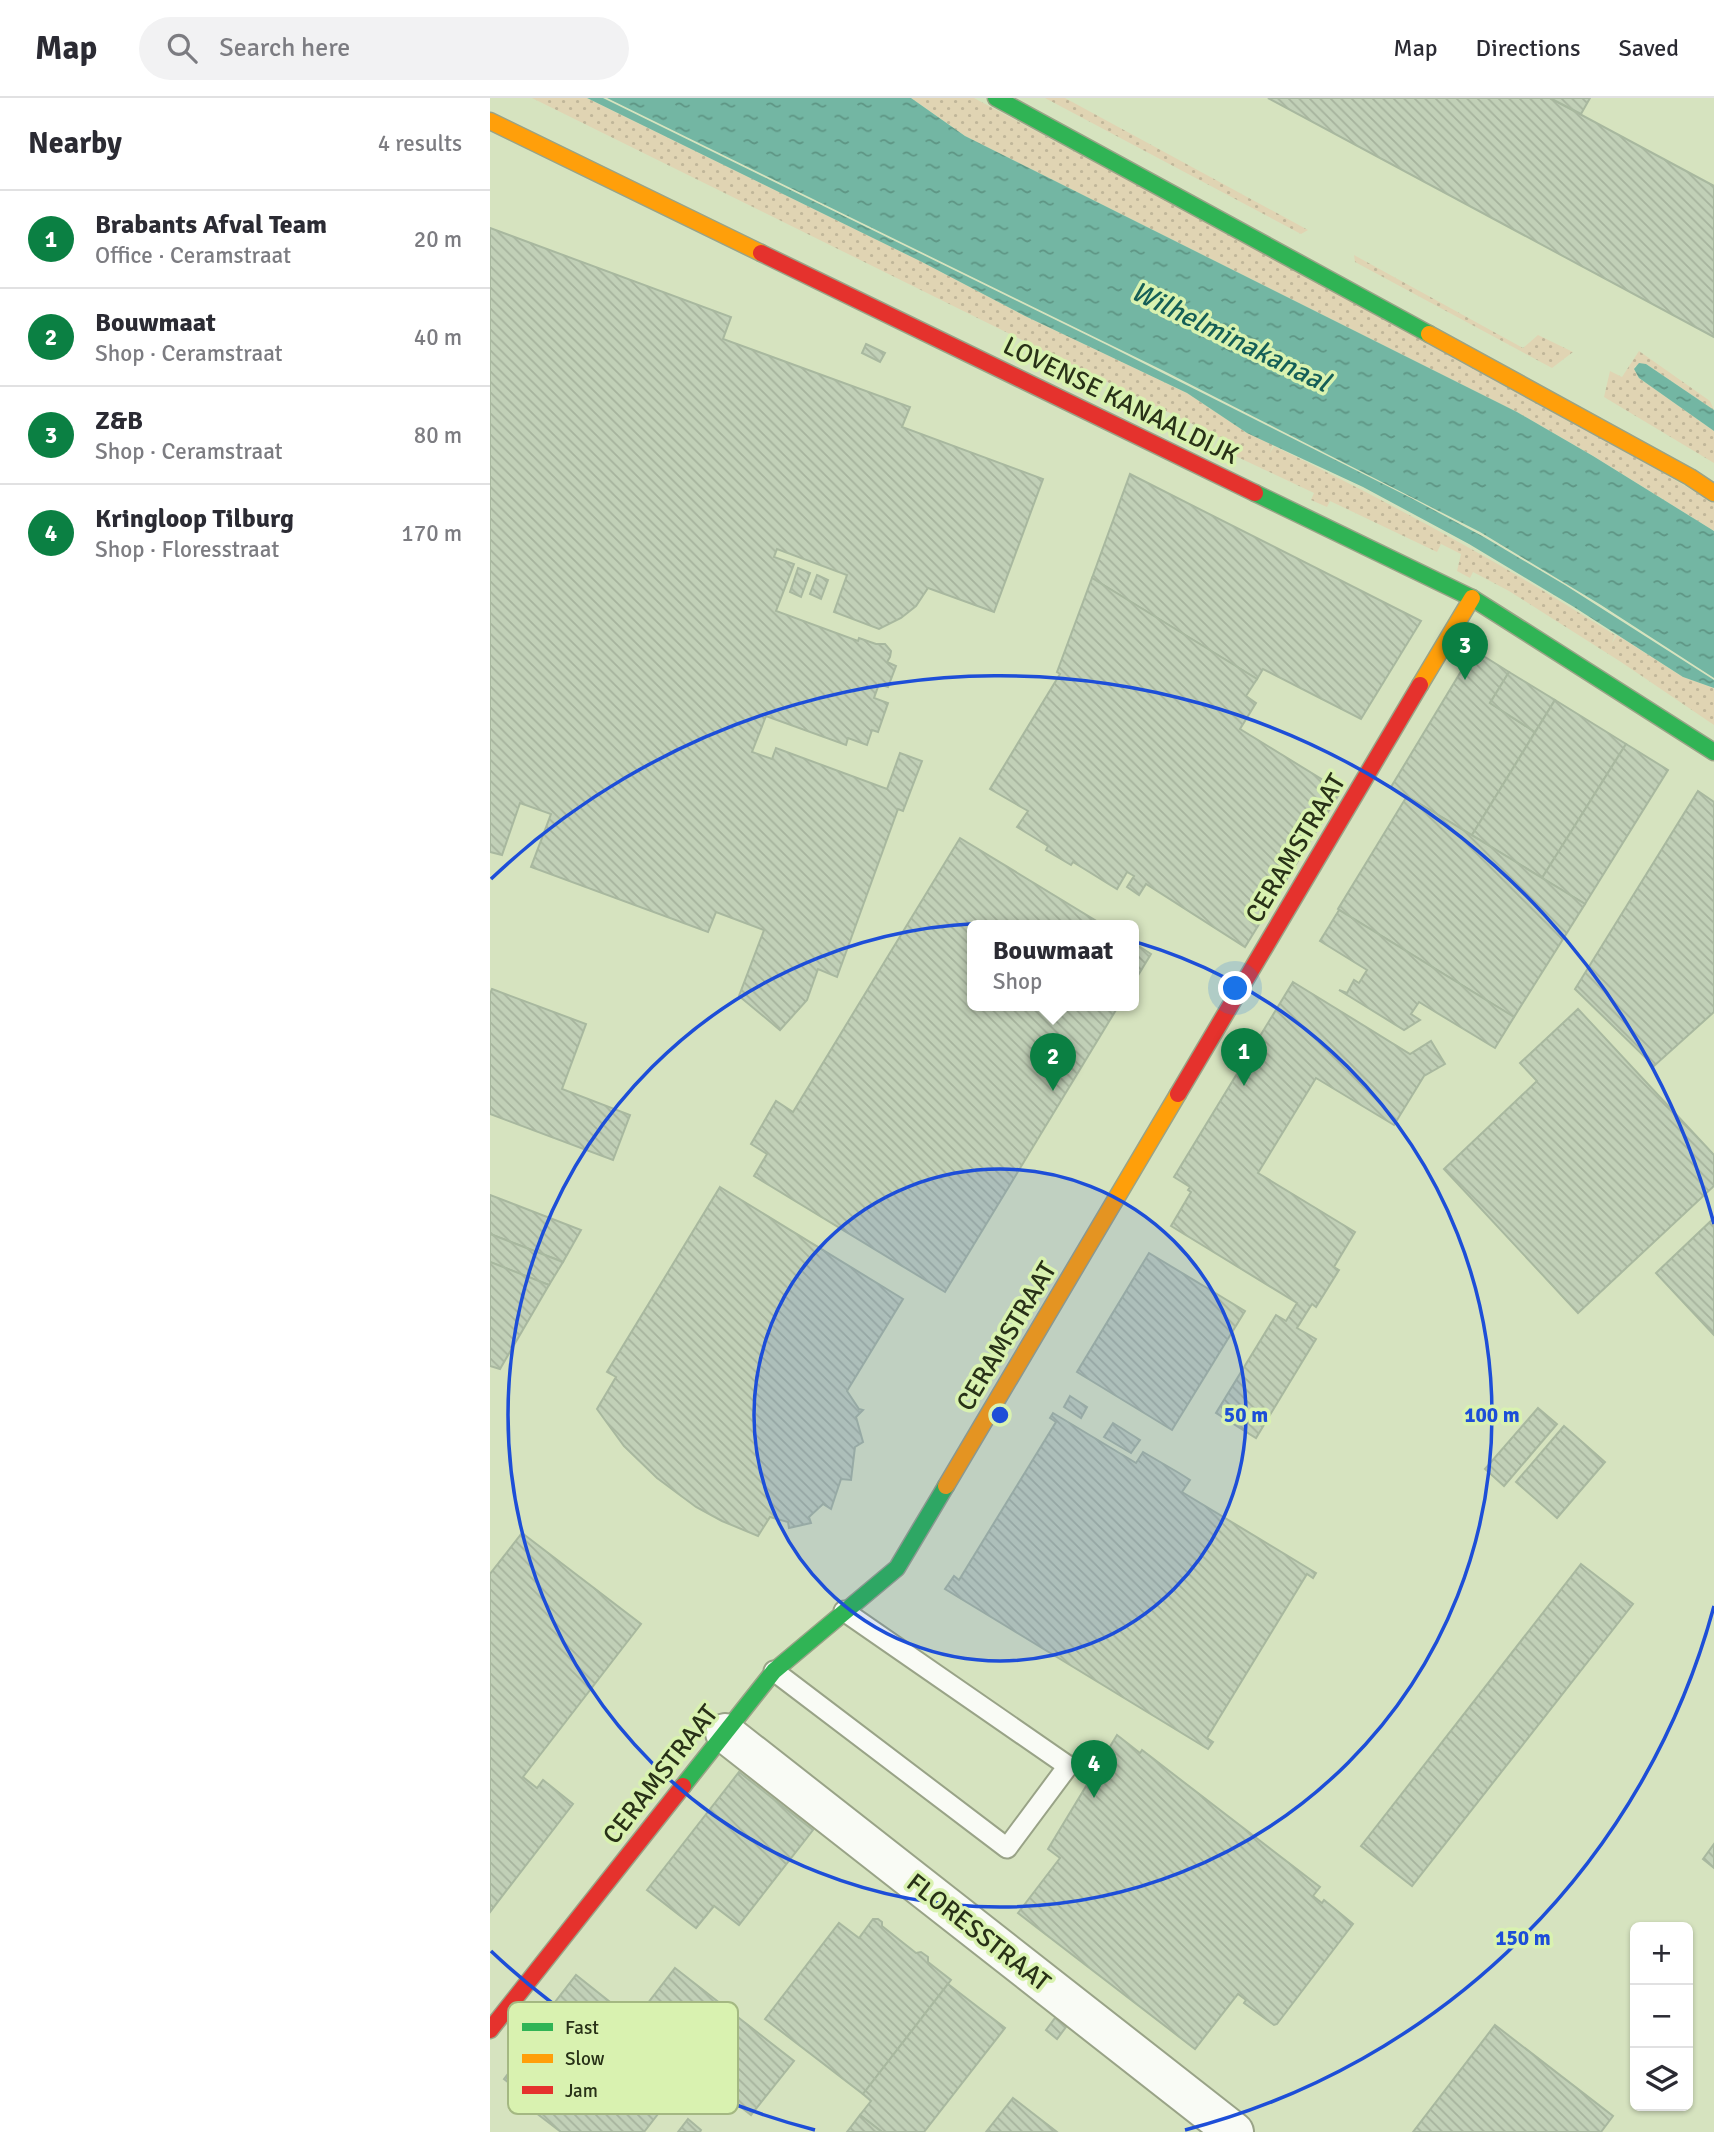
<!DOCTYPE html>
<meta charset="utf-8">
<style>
body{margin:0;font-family:Signika,sans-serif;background:#f2f2f3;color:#2b2b33}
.controls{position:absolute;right:21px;bottom:21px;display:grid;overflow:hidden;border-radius:10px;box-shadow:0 2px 5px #0004}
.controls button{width:63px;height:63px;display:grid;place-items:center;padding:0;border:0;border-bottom:2px solid #e1e1e2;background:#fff;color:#2b2b33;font:35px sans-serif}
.you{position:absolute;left:746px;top:891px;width:24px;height:24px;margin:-18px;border:5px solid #fff;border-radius:50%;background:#1a73e8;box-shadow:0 0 0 10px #1a73e833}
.badge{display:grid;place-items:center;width:46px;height:46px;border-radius:50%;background:#0b8043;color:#fff;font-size:23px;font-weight:700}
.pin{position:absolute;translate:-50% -58px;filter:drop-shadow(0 2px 4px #0008)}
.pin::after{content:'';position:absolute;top:37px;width:24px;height:21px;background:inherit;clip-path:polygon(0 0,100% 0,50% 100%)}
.popup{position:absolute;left:477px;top:822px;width:172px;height:91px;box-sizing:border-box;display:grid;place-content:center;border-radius:10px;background:#fff;filter:drop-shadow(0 2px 5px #0005);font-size:23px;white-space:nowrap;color:#7c7c81}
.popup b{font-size:26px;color:#2b2b33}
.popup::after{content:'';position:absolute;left:50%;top:100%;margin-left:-14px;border:14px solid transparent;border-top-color:#fff}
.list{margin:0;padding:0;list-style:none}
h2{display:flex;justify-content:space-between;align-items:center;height:91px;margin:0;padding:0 28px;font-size:30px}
h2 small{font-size:23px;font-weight:400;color:#7c7c81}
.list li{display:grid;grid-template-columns:46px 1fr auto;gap:21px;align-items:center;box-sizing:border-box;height:98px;padding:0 28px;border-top:2px solid #e1e1e2}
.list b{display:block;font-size:26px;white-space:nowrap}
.list p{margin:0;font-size:23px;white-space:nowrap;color:#7c7c81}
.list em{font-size:23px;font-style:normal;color:#7c7c81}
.icon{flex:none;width:38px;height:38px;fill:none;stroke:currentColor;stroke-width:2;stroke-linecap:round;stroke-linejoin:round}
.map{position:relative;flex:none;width:1224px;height:2034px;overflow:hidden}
header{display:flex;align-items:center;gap:42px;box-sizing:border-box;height:98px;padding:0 35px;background:#fff;border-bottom:2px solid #e1e1e2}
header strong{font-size:33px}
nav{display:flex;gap:38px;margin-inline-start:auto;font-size:24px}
.search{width:490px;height:63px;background:#f2f2f3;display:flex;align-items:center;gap:18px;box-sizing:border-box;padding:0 24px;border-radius:38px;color:#7c7c81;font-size:26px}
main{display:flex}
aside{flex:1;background:#fff}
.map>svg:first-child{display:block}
.grass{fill:url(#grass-dots)}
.water{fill:url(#water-ripples)}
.building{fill:url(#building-back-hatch);stroke:#a8b89f;stroke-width:2}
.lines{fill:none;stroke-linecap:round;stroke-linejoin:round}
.lane-casing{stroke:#99a387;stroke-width:23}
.street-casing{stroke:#99a387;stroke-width:42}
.fast-casing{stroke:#99a387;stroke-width:19}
.slow-casing{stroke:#99a387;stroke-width:19}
.jam-casing{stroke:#99a387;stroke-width:19}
.lane{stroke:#f9fbf5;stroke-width:19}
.street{stroke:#f9fbf5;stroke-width:38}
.fast{stroke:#30b455;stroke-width:16}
.slow{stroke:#ff9f0a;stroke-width:16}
.jam{stroke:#e5322d;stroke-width:16}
.ring{fill:none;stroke:#1d4ed8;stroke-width:3.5}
.labels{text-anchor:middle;stroke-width:7;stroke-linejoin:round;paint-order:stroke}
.street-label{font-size:26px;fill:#283117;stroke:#d9f2b0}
.water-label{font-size:28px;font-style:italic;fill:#145e57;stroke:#d9f2b0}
.key{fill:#d9f2b0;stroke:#a4b882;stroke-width:2}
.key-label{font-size:19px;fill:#283117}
.centre{fill:#1d4ed8;stroke:#d9f2b0;stroke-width:3.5}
.ring-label{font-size:21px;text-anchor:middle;font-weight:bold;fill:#1d4ed8;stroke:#d9f2b0;stroke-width:7;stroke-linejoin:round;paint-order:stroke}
</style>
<header>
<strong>Map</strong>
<div class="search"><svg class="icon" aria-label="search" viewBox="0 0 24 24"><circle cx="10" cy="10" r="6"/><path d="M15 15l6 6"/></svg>Search here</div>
<nav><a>Map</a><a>Directions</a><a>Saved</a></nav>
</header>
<main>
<aside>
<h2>Nearby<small>4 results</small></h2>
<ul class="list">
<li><span class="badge">1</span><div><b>Brabants Afval Team</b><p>Office · Ceramstraat</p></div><em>20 m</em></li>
<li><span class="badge">2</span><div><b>Bouwmaat</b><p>Shop · Ceramstraat</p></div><em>40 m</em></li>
<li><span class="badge">3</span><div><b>Z&amp;B</b><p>Shop · Ceramstraat</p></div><em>80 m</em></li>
<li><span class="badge">4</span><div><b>Kringloop Tilburg</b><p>Shop · Floresstraat</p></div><em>170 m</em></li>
</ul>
</aside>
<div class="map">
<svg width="1224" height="2034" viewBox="0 0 1224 2034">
<defs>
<pattern id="grass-dots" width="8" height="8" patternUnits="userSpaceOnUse" patternTransform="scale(1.75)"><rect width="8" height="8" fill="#e0d4b3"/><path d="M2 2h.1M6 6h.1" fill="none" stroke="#c0b699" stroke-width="1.8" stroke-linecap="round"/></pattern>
<pattern id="water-ripples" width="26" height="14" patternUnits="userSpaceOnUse" patternTransform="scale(1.75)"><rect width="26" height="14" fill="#73b6a3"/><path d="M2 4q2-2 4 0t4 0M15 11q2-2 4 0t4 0" fill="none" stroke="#5e9584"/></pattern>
<pattern id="building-back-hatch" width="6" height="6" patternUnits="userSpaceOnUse" patternTransform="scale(1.75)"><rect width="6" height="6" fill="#c1d0b7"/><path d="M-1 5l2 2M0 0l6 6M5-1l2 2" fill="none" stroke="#a6b39d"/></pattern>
</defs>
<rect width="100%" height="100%" fill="#d6e3bf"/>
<!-- grass -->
<g class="grass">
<path d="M 42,0 L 97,0 L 432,164 L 535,218 L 697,295 L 757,335 L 783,346 L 780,355 L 784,348 C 901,405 1015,467 1125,537 L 1122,545 L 1127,537 L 1193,579 L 1224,590 L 1224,627 L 1131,564 L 1019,493 L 983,474 L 980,480 L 967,473 L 971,456 L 951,446 L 947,454 L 840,403 L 837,409 L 821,402 L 824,395 L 739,355 L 743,346 Z"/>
<path d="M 421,0 L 484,0 L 1037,295 L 1224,405 L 1224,433 L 1103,358 L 1027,314 L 475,38 Z"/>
<path d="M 555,0 L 575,0 L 818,132 L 811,136 Z"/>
<path d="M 864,157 L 1033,250 L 1048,237 L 1083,254 L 1062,270 L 865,164 Z"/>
<path d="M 1149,253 L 1220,303 L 1224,312 L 1156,266 L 1145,268 L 1144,271 L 1149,280 L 1224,333 L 1224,365 L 1114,299 L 1120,273 L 1132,279 Z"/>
</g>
<!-- water -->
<g class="water">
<path d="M 97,0 L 113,0 L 619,248 L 923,401 L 994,439 L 1075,487 L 1224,582 L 1224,590 L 1193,579 L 1084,509 L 979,446 L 873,389 L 757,335 L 697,295 L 535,218 L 432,164 Z"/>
<path d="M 117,0 L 421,0 L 475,38 L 1027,314 L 1103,358 L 1224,433 L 1224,580 L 1111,507 L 990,434 L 674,273 Z"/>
<path d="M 1149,265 L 1156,266 L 1224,312 L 1224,333 L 1149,280 L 1144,271 Z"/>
</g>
<!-- building -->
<g class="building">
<path d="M 778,0 L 1060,0 L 1224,88 L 1224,239 Z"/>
<path d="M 1060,0 L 1100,0 L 1091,16 Z"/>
<path d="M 0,130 L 241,219 L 233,241 L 420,309 L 412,329 L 553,381 L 504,514 L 438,490 L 426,508 L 411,520 L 389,531 L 344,514 L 357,477 L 287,451 L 284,459 L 304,466 L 286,513 L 368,543 L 369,540 L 386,546 L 395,546 L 401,553 L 400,559 L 397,564 L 406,568 L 398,589 L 389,586 L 384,600 L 398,605 L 388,634 L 382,632 L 377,647 L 358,640 L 356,647 L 276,618 L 262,654 L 282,661 L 286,650 L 397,691 L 410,655 L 432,663 L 413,713 L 408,711 L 347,879 L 328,871 L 317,902 L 290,932 L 249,898 L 274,832 L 226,814 L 218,834 L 41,769 L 61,716 L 30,705 L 12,757 L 0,754 Z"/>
<path d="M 376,246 L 395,255 L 390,264 L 372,255 Z"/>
<path d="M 640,376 L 931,523 L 871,621 L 773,571 L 767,581 L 602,480 Z"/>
<path d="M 308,470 L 320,475 L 311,499 L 300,494 Z"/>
<path d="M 327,477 L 338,482 L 331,501 L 320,496 Z"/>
<path d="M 602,480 L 767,581 L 756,598 L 766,605 L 750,631 L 851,693 L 755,849 L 656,786 L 649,797 L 637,789 L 644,778 L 637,774 L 627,791 L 583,764 L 581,767 L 556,752 L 558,748 L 527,729 L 538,713 L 500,691 L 570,576 L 567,574 Z"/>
<path d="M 984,552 L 1019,574 L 1000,605 L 1045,634 L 982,737 L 901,689 Z"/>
<path d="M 1019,574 L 1065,602 L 1045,634 L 1000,605 Z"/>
<path d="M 1065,602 L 1136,646 L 1052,780 L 982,737 Z"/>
<path d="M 1136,646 L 1178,672 L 1095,806 L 1052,780 Z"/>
<path d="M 1208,693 L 1224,704 L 1224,914 L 1164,968 L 1085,891 Z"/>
<path d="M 917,698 L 1095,806 L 1024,919 L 848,811 Z"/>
<path d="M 470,740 L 613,827 L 482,827 L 482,907 L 629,907 L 455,1194 L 264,1078 L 277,1056 L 261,1046 L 286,1003 L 303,1014 Z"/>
<path d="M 849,812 L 1024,919 L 1005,950 L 929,904 L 921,916 L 930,922 L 914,932 L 849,892 L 857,895 L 864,882 L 869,885 L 877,872 L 830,843 Z"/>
<path d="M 644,845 L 661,856 L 644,884 Z"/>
<path d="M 803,884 L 920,956 L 941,943 L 955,966 L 934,978 L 904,1027 L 826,980 L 768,1075 L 865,1134 L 844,1169 L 849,1172 L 826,1209 L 822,1206 L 807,1230 L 826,1241 L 766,1340 L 726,1315 L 786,1217 L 796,1223 L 807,1205 L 681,1128 L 701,1094 L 698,1092 L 700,1089 L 684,1079 Z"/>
<path d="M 2,891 L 96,926 L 72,991 L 140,1017 L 123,1062 L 0,1016 L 0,896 Z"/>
<path d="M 1088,911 L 1224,1057 L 1224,1088 L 1088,1215 L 954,1071 L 1047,983 L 1030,965 Z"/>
<path d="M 230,1089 L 413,1201 L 357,1293 L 369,1311 L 373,1312 L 366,1319 L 373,1344 L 365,1349 L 361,1382 L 351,1381 L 341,1411 L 333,1406 L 319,1419 L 321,1425 L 299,1430 L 298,1424 L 280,1419 L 268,1438 L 232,1423 L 206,1409 L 167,1380 L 134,1348 L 107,1311 L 126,1279 L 117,1274 Z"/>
<path d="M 0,1097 L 91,1132 L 73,1164 L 0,1136 Z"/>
<path d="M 1224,1120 L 1224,1237 L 1166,1175 Z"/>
<path d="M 0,1136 L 73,1164 L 59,1187 L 0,1164 Z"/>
<path d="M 659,1155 L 755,1213 L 682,1332 L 587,1274 Z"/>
<path d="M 0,1164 L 59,1187 L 10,1271 L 0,1268 Z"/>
<path d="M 580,1298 L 597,1309 L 591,1320 L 574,1309 Z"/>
<path d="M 1048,1310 L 1067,1326 L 1014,1388 L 995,1371 Z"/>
<path d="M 563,1315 L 646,1365 L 653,1354 L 689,1375 L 700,1382 L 692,1394 L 826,1475 L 823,1480 L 817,1476 L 717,1640 L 723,1644 L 718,1651 L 455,1491 L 464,1478 L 469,1482 L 566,1324 L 560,1320 Z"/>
<path d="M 623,1325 L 650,1342 L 641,1355 L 614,1339 Z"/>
<path d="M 1074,1328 L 1115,1364 L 1067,1420 L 1026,1384 Z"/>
<path d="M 32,1435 L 151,1526 L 33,1679 L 47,1690 L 53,1682 L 83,1706 L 0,1814 L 0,1476 Z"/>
<path d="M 1091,1466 L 1143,1506 L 922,1788 L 871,1748 Z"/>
<path d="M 627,1637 L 650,1655 L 652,1652 L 830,1789 L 823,1798 L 832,1805 L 834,1802 L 863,1826 L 787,1926 L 784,1927 L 754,1905 L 756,1902 L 748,1896 L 705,1951 L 528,1815 L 570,1760 L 558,1751 Z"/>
<path d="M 249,1674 L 323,1732 L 249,1827 L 224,1808 L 206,1830 L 157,1792 Z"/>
<path d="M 1224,1746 L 1224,1770 L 1213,1761 Z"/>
<path d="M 383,1821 L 388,1821 L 392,1824 L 392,1828 L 426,1855 L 431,1854 L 438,1859 L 438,1864 L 461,1882 L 373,1996 L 275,1921 L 349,1825 L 369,1840 Z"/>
<path d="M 185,1870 L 304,1963 L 261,2017 L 203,1971 L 154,2034 L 71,2034 L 41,2011 L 45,2006 L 14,1981 L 36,1952 L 31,1948 L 86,1877 L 144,1923 Z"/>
<path d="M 458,1886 L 515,1930 L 434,2034 L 392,2034 L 370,2017 L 381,2003 L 373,1996 Z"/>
<path d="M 568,1916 L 579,1925 L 567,1941 L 556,1932 Z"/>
<path d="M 1005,1927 L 1123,2018 L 1111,2034 L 923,2034 Z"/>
<path d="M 523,2000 L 567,2034 L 496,2034 Z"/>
<path d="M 370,2017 L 392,2034 L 357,2034 Z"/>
<path d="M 198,2021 L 211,2032 L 210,2034 L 188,2034 Z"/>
</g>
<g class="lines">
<!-- lane casing -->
<g class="lane-casing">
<path id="lane" d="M 284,1573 L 517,1750 L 578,1668 L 354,1513"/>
</g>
<!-- street casing -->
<g class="street-casing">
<path id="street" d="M 235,1635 L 744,2034"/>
</g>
<!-- fast casing -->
<g class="fast-casing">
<g id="fast">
<path d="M 506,0 L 939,236"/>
<path d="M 765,395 L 982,500 L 1224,654"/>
<path d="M 193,1688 L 284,1573 L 407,1470 L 456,1388"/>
</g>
</g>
<!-- slow casing -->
<g class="slow-casing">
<g id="slow">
<path d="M 0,23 L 271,155"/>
<path d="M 939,236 L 1200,379 L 1224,395"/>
<path d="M 930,587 L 982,500"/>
<path d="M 456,1388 L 688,996"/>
</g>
</g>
<!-- jam casing -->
<g class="jam-casing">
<g id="jam">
<path d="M 271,155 L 765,395"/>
<path d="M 688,996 L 930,587"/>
<path d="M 0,1932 L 193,1688"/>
</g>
</g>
<!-- lane -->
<use href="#lane" class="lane"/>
<!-- street -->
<use href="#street" class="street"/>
<!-- fast -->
<use href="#fast" class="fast"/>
<!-- slow -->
<use href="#slow" class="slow"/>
<!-- jam -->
<use href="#jam" class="jam"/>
</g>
<!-- distance rings -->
<circle cx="510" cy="1317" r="246" fill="#1d4ed8" fill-opacity=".12"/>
<g class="ring">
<circle cx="510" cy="1317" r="246"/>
<circle cx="510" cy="1317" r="492"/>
<path d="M1224 1508A739 739 0 0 1 695 2032M325 2032A739 739 0 0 1 1 1853M1 781A739 739 0 0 1 1224 1126"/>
</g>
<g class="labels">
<!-- street labels -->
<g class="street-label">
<text transform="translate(631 302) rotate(26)" y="9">LOVENSE KANAALDIJK</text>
<text transform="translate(805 750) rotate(-59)" y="9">CERAMSTRAAT</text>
<text transform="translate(516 1238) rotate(-59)" y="9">CERAMSTRAAT</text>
<text transform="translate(170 1676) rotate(-52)" y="9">CERAMSTRAAT</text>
<text transform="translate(489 1834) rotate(38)" y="9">FLORESSTRAAT</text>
</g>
<!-- water labels -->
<g class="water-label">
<text transform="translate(741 238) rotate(26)" y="10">Wilhelminakanaal</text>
</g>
</g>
<!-- legend -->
<rect x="18" y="1904" width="230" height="112" rx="10" class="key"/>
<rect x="32" y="1925" width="31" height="8" fill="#30b455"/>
<rect x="32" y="1956" width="31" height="9" fill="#ff9f0a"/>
<rect x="32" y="1988" width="31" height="8" fill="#e5322d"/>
<g class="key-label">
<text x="75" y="1936">Fast</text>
<text x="75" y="1967">Slow</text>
<text x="75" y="1999">Jam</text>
</g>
<circle cx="510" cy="1317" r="10" class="centre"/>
<g class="ring-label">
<text x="756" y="1324">50 m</text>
<text x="1002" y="1324">100 m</text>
<text x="1033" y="1847">150 m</text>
</g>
</svg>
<div class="controls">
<button>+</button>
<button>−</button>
<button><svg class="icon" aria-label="layers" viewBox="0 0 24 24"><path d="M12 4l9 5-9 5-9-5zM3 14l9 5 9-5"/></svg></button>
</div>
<div class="you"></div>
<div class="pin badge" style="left:754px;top:988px">1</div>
<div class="pin badge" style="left:563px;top:993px">2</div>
<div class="popup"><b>Bouwmaat</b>Shop</div>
<div class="pin badge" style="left:975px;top:582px">3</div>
<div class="pin badge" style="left:604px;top:1700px">4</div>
</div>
</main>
